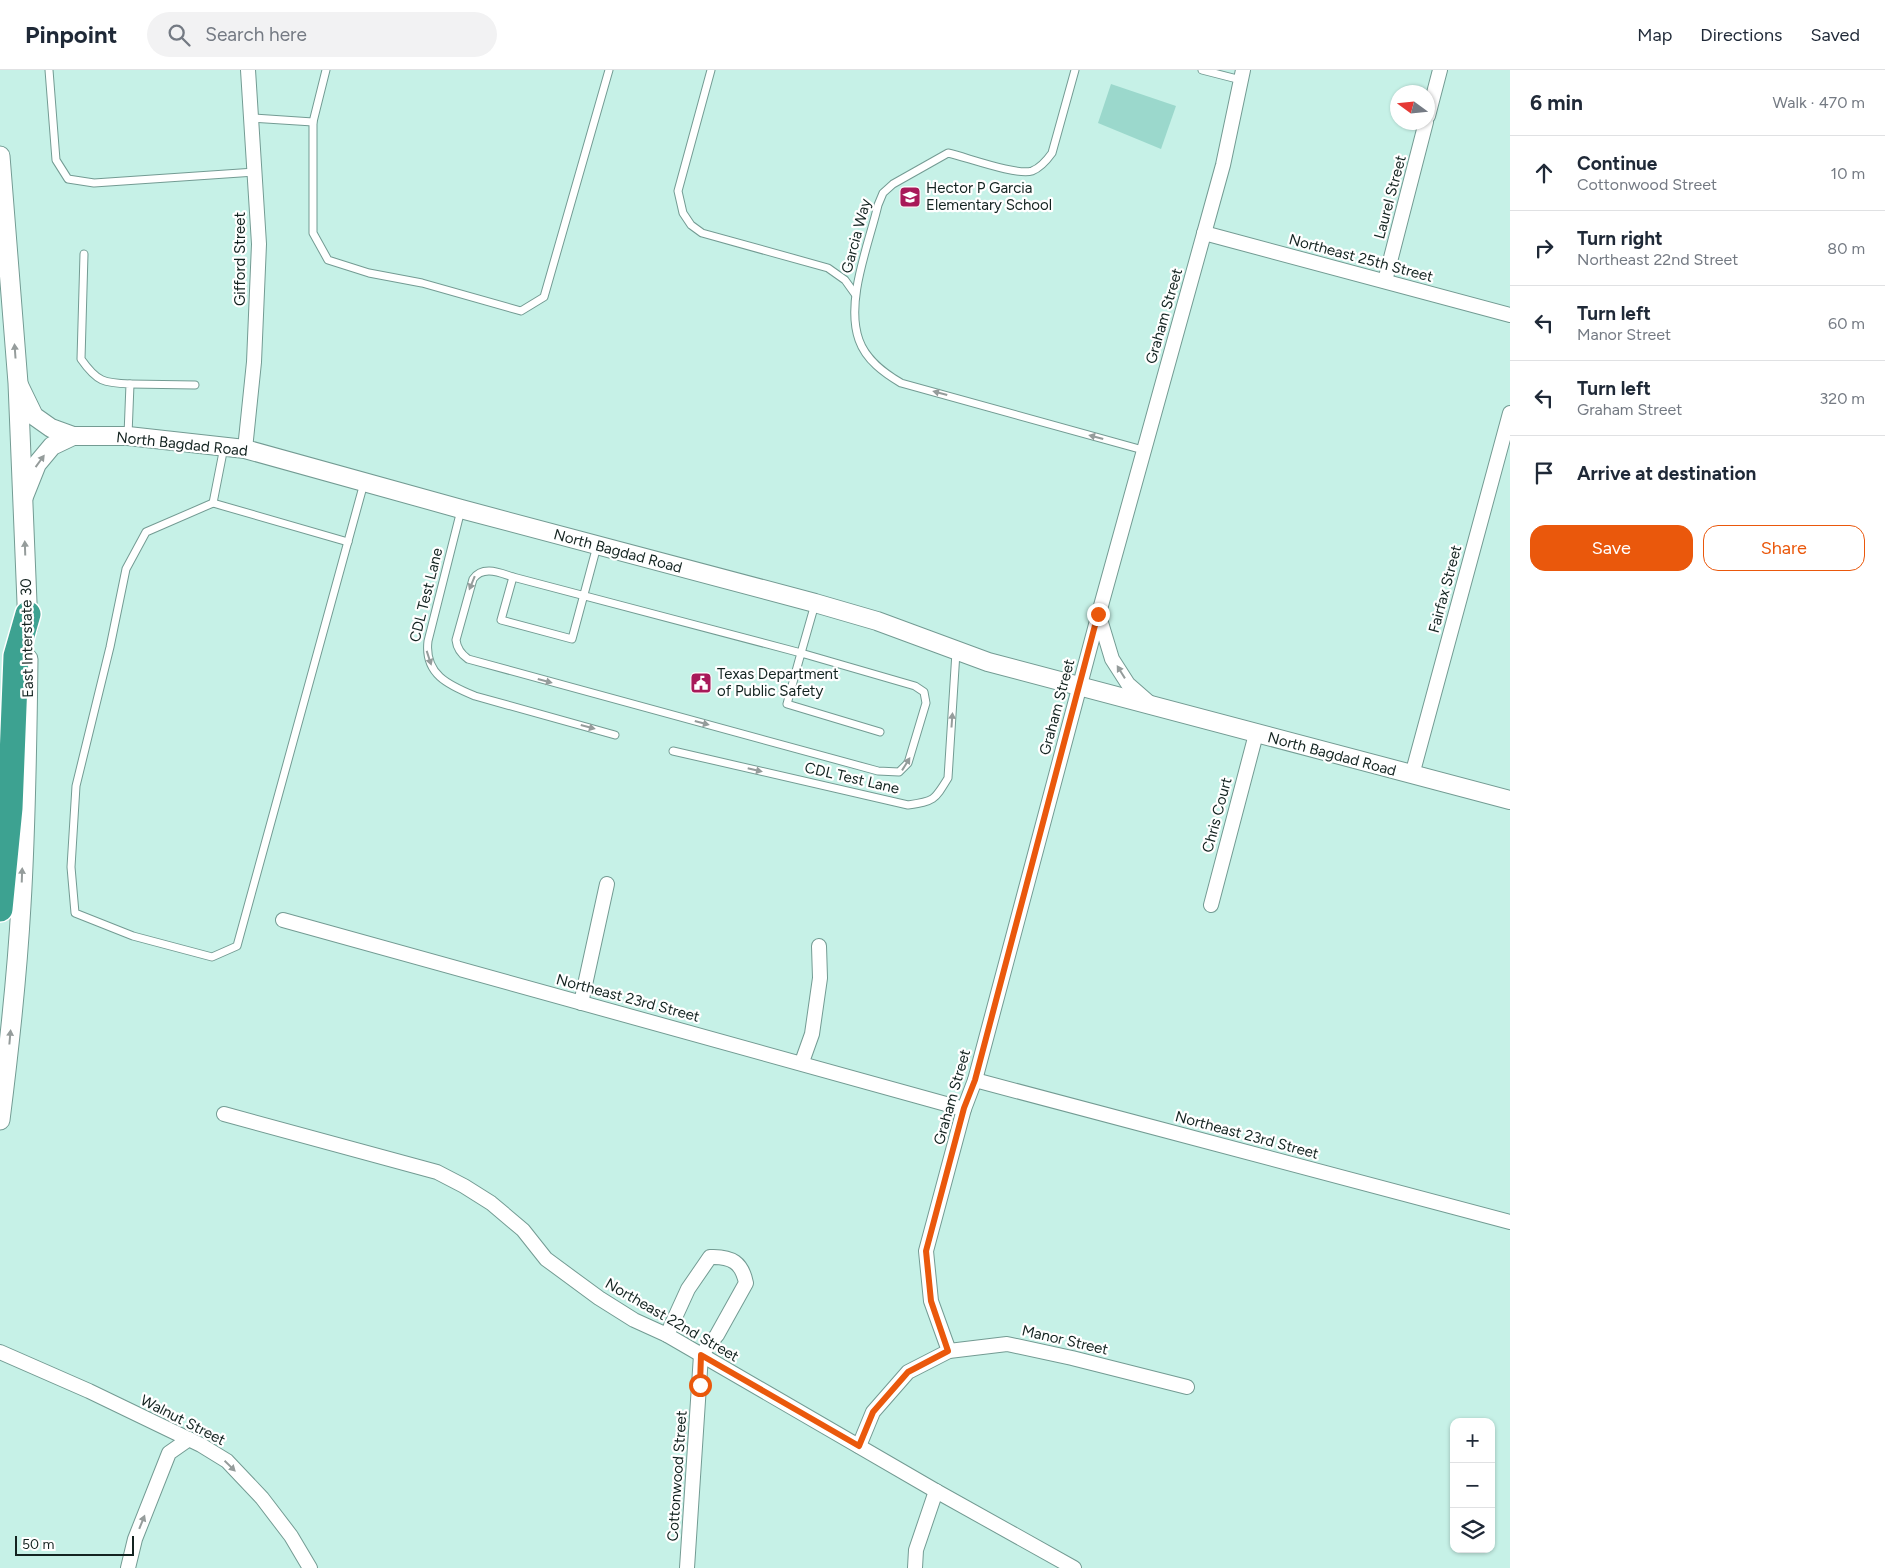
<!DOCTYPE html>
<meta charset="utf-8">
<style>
body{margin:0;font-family:Figtree,sans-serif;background:#f2f2f3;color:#1f2937}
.controls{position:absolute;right:15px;bottom:15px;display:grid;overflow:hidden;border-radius:10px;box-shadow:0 1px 4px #0004}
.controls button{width:45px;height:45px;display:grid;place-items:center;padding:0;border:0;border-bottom:1px solid #e0e1e3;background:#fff;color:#1f2937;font:25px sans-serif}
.compass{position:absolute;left:1390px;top:15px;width:45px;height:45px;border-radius:50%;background:#fff;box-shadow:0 1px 4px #0004;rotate:285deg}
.scale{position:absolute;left:15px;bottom:12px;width:119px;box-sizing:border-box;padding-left:5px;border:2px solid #132320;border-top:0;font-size:14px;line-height:18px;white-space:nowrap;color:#132320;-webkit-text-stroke:4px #fff;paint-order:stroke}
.stop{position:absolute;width:15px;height:15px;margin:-11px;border:4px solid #ea580c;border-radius:50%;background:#fff}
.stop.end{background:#ea580c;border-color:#fff;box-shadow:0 1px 5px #0008}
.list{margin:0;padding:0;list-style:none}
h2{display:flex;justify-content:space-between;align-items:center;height:65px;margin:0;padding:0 20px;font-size:21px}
h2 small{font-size:16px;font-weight:400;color:#747a83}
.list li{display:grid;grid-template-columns:32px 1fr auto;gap:15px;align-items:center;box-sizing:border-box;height:75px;padding:0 20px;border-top:1px solid #e0e1e3}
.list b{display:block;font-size:19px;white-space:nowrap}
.list p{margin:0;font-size:16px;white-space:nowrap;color:#747a83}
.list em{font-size:16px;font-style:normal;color:#747a83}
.actions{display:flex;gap:10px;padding:15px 20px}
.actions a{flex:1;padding:11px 0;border:1px solid #ea580c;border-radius:15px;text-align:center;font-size:18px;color:#ea580c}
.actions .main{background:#ea580c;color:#fff}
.icon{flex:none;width:28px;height:28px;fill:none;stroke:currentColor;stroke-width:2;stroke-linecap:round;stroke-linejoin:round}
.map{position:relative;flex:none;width:1510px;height:1498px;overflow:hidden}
header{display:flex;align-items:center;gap:30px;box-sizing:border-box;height:70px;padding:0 25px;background:#fff;border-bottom:1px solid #e0e1e3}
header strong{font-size:24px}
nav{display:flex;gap:28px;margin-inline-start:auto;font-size:18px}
.search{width:350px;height:45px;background:#f2f2f3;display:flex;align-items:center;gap:12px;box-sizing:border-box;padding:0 18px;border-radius:28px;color:#747a83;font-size:19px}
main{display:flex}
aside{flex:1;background:#fff}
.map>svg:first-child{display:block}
.green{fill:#9bd8cc}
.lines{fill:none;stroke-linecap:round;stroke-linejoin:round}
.service-casing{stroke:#739b93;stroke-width:9}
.minor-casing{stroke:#739b93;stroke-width:16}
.tertiary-casing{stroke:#739b93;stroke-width:20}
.secondary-casing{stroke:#739b93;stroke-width:21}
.motorway-casing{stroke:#fff;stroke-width:28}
.service{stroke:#fff;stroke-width:7}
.minor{stroke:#fff;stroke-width:14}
.tertiary{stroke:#fff;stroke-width:18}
.secondary{stroke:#fff;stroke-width:19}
.motorway{stroke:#3da291;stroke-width:25}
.oneway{fill:#959c9b}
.route{stroke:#ea580c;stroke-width:6}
.labels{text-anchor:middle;stroke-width:4.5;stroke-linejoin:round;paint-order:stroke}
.poi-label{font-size:15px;fill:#132320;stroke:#fff;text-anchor:start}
.street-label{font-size:15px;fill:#132320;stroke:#fff}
</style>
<header>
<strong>Pinpoint</strong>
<div class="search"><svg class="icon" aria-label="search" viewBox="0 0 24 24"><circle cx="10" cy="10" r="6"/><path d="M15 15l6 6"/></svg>Search here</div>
<nav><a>Map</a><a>Directions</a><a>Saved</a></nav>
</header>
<main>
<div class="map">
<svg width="1510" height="1498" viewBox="0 0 1510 1498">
<rect width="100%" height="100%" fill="#c6f1e7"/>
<!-- green -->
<path class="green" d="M 1111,14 L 1176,36 L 1161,79 L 1098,53 Z"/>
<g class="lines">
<!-- service casing -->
<g class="service-casing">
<g id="service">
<path d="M 49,0 L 56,90 L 68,109 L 94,113 L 255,102"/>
<path d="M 326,0 L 313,52 L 313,163 L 328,190 L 369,203 L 422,213 L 521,241 L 544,227 L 609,0"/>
<path d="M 711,0 L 678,121 L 683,143 L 691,155 L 702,163 L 828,198 L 845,210 L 855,224"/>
<path d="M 1075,0 L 1052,83 C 1047,90 1040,98 1032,101 C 1017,106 966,87 948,83 L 893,114 L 883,123 L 878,135 C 869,174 845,231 859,270 C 866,290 884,303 901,313 L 1143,380"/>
<path d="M 1202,0 L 1241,10"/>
<path d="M 252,48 L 313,52"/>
<path d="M 84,184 L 81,289 C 97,312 104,313 130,314 L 128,365"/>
<path d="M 130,314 L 195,315"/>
<path d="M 224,377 L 213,433 L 146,462 L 126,499 L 110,577 L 76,716 L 71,797 L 75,843 L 133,866 L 212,887 L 237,876 L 364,413"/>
<path d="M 213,433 L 348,472"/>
<path d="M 461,440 L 428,571 C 424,604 448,615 475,626 L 615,665"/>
<path d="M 597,476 L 572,569 L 501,550 L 513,507 L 801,583 L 815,534"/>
<path d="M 513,507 C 500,503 483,495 473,509 L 456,570 C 457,579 461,584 468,589 L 878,701 L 899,702 L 908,693 L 926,633 L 924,622 L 915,616 L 801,583 L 787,634 L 880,662"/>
<path d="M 673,681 L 908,735 C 934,731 934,731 948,708 L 956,582"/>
</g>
</g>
<!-- minor casing -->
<g class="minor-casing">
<g id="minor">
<path d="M 1428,46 L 1440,0"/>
<path d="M 1204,163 L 1510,245"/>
<path d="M 1385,211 L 1426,52"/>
<path d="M 245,379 L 254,292 L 259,174 L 248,0"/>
<path d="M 1099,546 L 1112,589 L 1128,614 L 1152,635"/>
<path d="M 1412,705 L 1510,343"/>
<path d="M 1211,835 L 1256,664"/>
<path d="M 283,850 L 964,1039"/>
<path d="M 581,933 L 607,814"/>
<path d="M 802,992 L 812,964 L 820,908 L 819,876"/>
<path d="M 975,1010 L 1510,1152"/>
<path d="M 224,1044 L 437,1102 L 464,1116 L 491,1133 L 523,1160 L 546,1189 L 599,1228 L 634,1250 L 667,1265 L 936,1421 L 1074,1498"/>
<path d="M 667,1265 L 688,1219 L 710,1187 C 732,1186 742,1193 746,1213 L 717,1265 L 701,1285 L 687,1498"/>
<path d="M 949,1281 L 931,1231 L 926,1181 L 964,1039 L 975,1010 L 1102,532 L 1223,95 L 1243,0"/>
<path d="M 0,1282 L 89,1321 L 201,1375 L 227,1391 L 262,1428 L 291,1466 L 310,1498"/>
<path d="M 859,1376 L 873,1342 L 908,1302 L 949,1281 L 1007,1274 L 1072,1288 L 1187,1317"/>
<path d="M 128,1498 L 135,1469 L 169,1383 L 189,1369"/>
<path d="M 915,1498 L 916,1480 L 936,1421"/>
</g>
</g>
<!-- tertiary casing -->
<g class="tertiary-casing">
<g id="tertiary">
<path d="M 18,313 L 34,346 L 51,358 L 73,366 L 128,366 L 245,379 L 461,439 L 815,533 L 877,551 L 988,592 L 1510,730"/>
<path d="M 23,429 L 37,394 L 52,376 L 73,366"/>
</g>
</g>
<!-- secondary casing -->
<g class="secondary-casing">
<g id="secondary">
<path d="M 0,86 L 18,313 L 28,557"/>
<path d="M 0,1050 C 9,979 17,907 21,835 C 26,753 27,671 28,589"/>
</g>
</g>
<!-- motorway casing -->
<g class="motorway-casing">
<path id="motorway" d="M 0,839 L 10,738 L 16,586 L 28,544"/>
</g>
<!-- service -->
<use href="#service" class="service"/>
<!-- minor -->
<use href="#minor" class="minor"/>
<!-- tertiary -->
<use href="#tertiary" class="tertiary"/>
<!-- secondary -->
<use href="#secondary" class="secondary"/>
<!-- motorway -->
<use href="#motorway" class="motorway"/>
</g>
<!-- one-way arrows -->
<defs><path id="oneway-solid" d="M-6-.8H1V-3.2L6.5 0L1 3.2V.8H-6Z" transform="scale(1.25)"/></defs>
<g class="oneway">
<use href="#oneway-solid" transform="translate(15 281) rotate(-94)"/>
<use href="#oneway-solid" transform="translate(940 323) rotate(-165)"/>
<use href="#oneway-solid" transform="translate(1096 367) rotate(-165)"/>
<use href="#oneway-solid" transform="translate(40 391) rotate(-54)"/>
<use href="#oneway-solid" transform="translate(25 478) rotate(-92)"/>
<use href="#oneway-solid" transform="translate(472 513) rotate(112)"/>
<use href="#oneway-solid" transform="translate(429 588) rotate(72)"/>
<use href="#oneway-solid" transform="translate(1121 602) rotate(-122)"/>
<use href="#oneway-solid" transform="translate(545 611) rotate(15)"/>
<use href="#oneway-solid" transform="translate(952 650) rotate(-86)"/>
<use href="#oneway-solid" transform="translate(702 653) rotate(15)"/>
<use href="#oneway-solid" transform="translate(588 657) rotate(15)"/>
<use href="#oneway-solid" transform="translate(906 694) rotate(-58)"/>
<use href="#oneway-solid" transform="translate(755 700) rotate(13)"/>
<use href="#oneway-solid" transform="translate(22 805) rotate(-88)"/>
<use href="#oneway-solid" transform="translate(10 967) rotate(-85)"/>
<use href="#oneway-solid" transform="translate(230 1396) rotate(44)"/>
<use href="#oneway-solid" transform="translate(142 1452) rotate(-68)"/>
</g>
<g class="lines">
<!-- route -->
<path class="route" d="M 700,1315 L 701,1285 L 859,1376 L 873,1342 L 908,1302 L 948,1281 L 931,1231 L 926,1181 L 964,1038 L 975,1010 L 1098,544"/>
</g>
<!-- icons -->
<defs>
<g id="school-square" transform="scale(1.125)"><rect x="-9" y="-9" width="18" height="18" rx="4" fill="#a81959" stroke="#fff"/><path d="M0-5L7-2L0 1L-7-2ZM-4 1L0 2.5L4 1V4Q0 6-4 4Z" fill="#fff"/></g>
<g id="civic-square" transform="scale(1.125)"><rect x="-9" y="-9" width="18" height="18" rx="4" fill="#a81959" stroke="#fff"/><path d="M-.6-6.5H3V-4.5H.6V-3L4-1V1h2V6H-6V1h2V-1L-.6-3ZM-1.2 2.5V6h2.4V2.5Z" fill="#fff"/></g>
</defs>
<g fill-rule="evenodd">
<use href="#school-square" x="910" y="127"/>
<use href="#civic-square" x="701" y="613"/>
</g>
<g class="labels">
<!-- poi labels -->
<g class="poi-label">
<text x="926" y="123">Hector P Garcia<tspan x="926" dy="17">Elementary School</tspan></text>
<text x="717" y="609">Texas Department<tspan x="717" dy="17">of Public Safety</tspan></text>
</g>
<!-- street labels -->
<g class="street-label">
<text transform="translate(1390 127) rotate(-75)" y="5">Laurel Street</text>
<text transform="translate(856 166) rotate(-75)" y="5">Garcia Way</text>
<text transform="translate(1361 188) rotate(15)" y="5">Northeast 25th Street</text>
<text transform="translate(240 189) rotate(-90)" y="5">Gifford Street</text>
<text transform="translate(1164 246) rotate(-74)" y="5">Graham Street</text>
<text transform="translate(182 374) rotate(6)" y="5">North Bagdad Road</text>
<text transform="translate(618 481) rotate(15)" y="5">North Bagdad Road</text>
<text transform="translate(1445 519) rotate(-75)" y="5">Fairfax Street</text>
<text transform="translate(426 525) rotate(-76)" y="5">CDL Test Lane</text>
<text transform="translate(27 568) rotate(-91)" y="5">East Interstate 30</text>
<text transform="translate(1057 637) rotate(-75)" y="5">Graham Street</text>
<text transform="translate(1332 684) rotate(15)" y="5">North Bagdad Road</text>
<text transform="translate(852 708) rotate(13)" y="5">CDL Test Lane</text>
<text transform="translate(1217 745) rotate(-75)" y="5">Chris Court</text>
<text transform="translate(628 928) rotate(15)" y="5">Northeast 23rd Street</text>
<text transform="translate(952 1027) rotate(-74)" y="5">Graham Street</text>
<text transform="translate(1247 1065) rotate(15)" y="5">Northeast 23rd Street</text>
<text transform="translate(672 1250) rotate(30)" y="5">Northeast 22nd Street</text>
<text transform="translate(1065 1270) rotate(13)" y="5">Manor Street</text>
<text transform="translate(183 1350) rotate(27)" y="5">Walnut Street</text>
<text transform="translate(677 1406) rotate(-86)" y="5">Cottonwood Street</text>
</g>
</g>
</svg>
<div class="controls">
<button>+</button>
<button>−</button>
<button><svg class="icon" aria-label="layers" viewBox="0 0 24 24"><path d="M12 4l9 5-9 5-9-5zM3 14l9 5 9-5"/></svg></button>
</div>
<svg class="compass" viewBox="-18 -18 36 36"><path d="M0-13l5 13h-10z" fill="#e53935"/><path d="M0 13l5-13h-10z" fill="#747a83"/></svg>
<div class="scale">50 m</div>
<div class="stop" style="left:700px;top:1315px"></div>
<div class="stop end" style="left:1098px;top:544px"></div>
</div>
<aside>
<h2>6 min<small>Walk · 470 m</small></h2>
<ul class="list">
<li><svg class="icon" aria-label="ahead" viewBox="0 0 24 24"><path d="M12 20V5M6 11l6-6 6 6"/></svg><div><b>Continue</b><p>Cottonwood Street</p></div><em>10 m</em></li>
<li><svg class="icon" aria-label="right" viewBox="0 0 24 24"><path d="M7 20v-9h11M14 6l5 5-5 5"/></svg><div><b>Turn right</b><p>Northeast 22nd Street</p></div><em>80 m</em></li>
<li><svg class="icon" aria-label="left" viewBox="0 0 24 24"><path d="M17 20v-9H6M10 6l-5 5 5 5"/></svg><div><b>Turn left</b><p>Manor Street</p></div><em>60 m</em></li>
<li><svg class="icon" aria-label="left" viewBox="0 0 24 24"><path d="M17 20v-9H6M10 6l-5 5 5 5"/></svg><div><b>Turn left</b><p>Graham Street</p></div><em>320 m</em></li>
<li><svg class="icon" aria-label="arrive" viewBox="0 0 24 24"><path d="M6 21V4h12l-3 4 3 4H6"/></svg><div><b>Arrive at destination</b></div></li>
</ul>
<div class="actions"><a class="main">Save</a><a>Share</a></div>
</aside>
</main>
